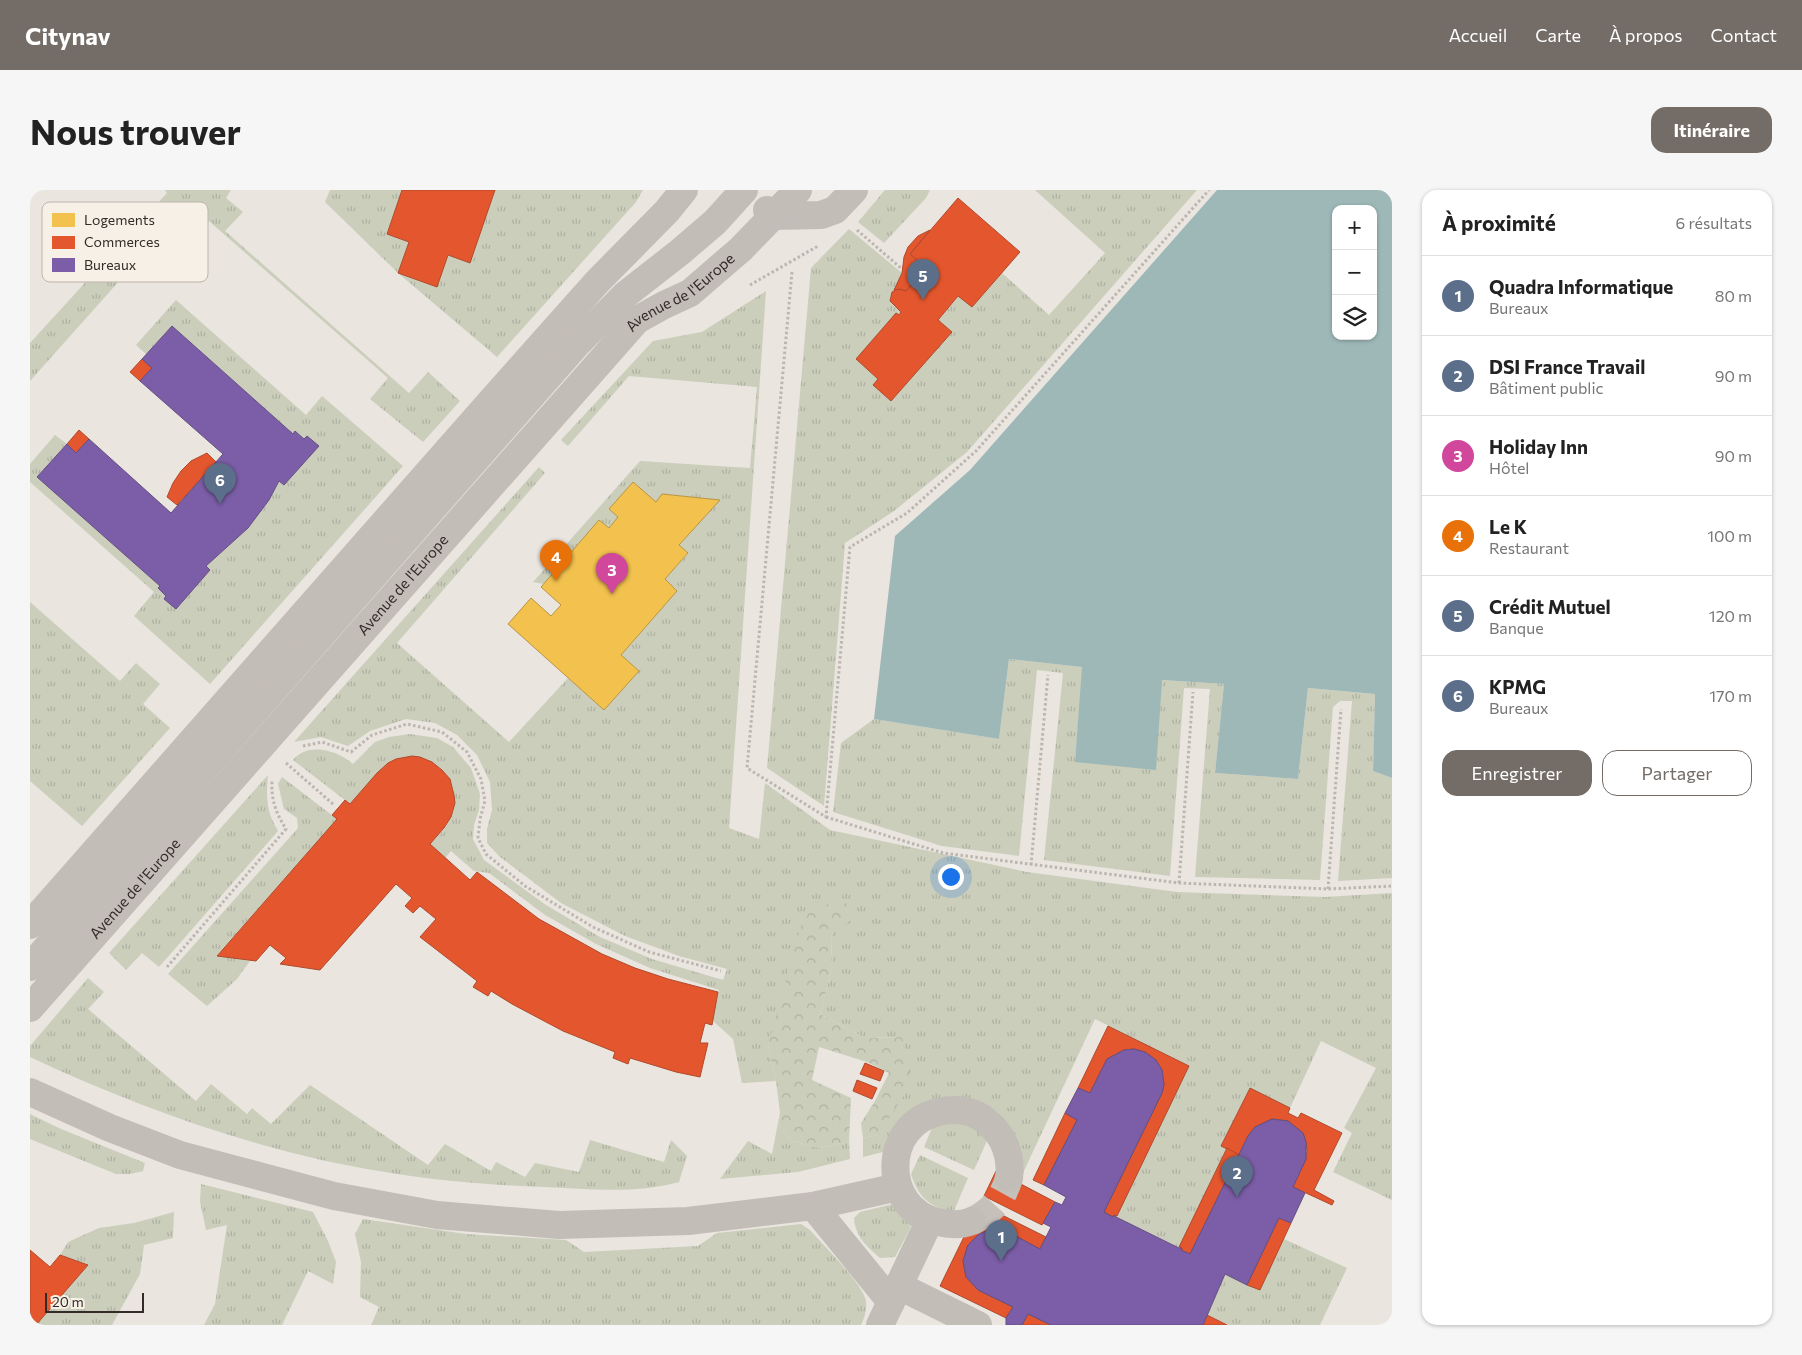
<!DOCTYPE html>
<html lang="fr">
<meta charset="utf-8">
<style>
body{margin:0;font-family:Commissioner,sans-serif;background:#f6f6f6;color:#222}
.controls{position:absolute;right:15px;top:15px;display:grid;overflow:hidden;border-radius:10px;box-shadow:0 1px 4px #0004}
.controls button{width:45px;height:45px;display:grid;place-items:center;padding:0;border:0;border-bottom:1px solid #e0e0e0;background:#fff;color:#222;font:25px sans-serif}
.scale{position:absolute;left:15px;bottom:12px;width:99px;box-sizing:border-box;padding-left:5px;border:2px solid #332b27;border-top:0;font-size:14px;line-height:18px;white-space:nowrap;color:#332b27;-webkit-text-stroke:4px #f7f0e6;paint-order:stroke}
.you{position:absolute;left:920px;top:686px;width:18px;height:18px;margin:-12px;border:4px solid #fff;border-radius:50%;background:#1a73e8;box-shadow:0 0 0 8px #1a73e833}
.badge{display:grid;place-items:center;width:32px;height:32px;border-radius:50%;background:#736c67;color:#fff;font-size:16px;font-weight:700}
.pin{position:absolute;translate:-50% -41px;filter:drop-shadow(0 1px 2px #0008)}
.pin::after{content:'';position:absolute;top:26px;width:18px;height:15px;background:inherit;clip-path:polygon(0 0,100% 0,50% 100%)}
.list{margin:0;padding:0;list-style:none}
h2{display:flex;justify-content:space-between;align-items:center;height:65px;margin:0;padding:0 20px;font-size:21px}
h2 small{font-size:16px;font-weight:400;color:#767676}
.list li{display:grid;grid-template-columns:32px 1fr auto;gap:15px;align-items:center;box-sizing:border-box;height:80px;padding:0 20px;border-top:1px solid #e0e0e0}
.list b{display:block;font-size:19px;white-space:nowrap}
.list p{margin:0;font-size:16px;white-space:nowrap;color:#767676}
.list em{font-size:16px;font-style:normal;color:#767676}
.actions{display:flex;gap:10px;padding:15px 20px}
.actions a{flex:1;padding:11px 0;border:1px solid #736c67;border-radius:15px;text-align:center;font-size:18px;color:#736c67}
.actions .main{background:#736c67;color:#fff}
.icon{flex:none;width:28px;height:28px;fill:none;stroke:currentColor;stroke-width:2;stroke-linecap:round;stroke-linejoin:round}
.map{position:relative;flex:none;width:1362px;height:1135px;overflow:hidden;border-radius:15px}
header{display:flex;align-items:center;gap:30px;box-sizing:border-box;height:70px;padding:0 25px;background:#736c67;color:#fff}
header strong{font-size:24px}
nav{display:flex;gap:28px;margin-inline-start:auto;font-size:18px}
.intro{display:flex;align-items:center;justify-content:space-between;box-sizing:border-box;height:120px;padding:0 30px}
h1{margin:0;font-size:35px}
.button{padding:12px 22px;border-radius:15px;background:#736c67;color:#fff;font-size:18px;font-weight:700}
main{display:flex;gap:30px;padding:0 30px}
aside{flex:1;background:#fff;border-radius:15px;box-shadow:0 1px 4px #0004}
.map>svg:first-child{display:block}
.grass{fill:url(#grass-tufts)}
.forest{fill:url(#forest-crowns)}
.water{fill:#9eb8b8;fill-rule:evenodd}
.homes{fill:#f2c14e;stroke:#b99442}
.shops{fill:#e4572e;stroke:#af4a2c}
.offices{fill:#7b5ea7;stroke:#654f81}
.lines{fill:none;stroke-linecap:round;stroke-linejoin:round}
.minor-tunnel{stroke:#c5c0ba;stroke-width:28;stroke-dasharray:28 14;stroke-linecap:butt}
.path{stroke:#bcb6b1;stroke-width:3;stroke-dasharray:2.5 2.5;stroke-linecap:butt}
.minor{stroke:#c3bdb8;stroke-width:28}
.labels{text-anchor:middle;stroke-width:5;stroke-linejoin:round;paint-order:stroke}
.street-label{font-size:15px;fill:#332b27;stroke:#f7f0e6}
.key{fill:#f7f0e6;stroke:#bcb5ad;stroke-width:1}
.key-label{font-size:14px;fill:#332b27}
</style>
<header>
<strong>Citynav</strong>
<nav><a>Accueil</a><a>Carte</a><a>À propos</a><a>Contact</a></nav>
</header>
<div class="intro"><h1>Nous trouver</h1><a class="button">Itinéraire</a></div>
<main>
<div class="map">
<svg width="1362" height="1135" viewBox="0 0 1362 1135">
<defs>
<pattern id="grass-tufts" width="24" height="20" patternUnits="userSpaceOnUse" patternTransform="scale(1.25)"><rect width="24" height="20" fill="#cacebb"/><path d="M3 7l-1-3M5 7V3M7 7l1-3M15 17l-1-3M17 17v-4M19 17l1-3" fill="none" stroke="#aeb1a1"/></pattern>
<pattern id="forest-crowns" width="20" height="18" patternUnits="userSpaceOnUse" patternTransform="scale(1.25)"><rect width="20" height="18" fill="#cacebb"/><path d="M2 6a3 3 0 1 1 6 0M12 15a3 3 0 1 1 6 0" fill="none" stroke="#aeb1a1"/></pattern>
</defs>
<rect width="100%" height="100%" fill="#eae5df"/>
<!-- grass -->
<g class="grass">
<path d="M 135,0 L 201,0 L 196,8 L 213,22 L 195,41 L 379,203 L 398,182 L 430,211 L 393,252 L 340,209 L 358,188 L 179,31 L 161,50 L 141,33 L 0,191 L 0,153 L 137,3 Z"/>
<path d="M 300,0 L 372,0 L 357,43 L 379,52 L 368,83 L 406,97 L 418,65 L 440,72 L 465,0 L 613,0 L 606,12 L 467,167 L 368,83 L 295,12 Z"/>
<path d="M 855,0 L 900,0 L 896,8 L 854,53 L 828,32 Z"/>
<path d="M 1005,0 L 1167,0 L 937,262 L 864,321 L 815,353 L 794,616 L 737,578 L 781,78 L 819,39 L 872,83 L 860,108 L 862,114 L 871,122 L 869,125 L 866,123 L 826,169 L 848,189 L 843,195 L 861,211 L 922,142 L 908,130 L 928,106 L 942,117 L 972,83 L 1019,125 L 1075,63 Z"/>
<path d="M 736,101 L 699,638 L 729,649 L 735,593 L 800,640 L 997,682 L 1147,702 L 1295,707 L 1362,703 L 1362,1010 L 1303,982 L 1322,943 L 1314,938 L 1346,878 L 1291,851 L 1260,918 L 1219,899 L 1191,956 L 1197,958 L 1149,1058 L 1086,1027 L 1159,876 L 1065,829 L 993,983 L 935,912 L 861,960 L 833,967 L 833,948 L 848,945 L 872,847 L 835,848 L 790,824 L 801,781 L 802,742 L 812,708 L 738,855 L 746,891 L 712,893 L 703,849 L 682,830 L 689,800 L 620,778 L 566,754 L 515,725 L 459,683 L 444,681 L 421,661 L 415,668 L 400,654 C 406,648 414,641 418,633 C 429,615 426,589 408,576 C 400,570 391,568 382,566 L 320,614 L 263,570 C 278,552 307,560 323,574 L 345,552 L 359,547 L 380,544 L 407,548 L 423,557 L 441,578 L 450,604 L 449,620 L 444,635 L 443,649 L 454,670 L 516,715 L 570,747 L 622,769 L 693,790 L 697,779 L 649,766 L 595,746 L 531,713 L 470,667 L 457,653 L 457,639 L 462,620 L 460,592 L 447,565 L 427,545 L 405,533 L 376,529 L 340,541 L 318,556 L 291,547 L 264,552 L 509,277 L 515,283 L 367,453 L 479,552 L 538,488 L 575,519 L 609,481 L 591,465 L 647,401 L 635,389 L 658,364 L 649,355 L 689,310 L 633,304 L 626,312 L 603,292 L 579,319 L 588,327 L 579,338 L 569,330 L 514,394 L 503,392 L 610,271 L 720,278 L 727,197 L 599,186 L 538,256 L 531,250 L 623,151 L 672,142 Z"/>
<path d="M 146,110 L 276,225 L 292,206 L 373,276 L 180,494 L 104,426 L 124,402 L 0,292 L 0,274 L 25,245 L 37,254 L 7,287 L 130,396 L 128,398 L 136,406 L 134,409 L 146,419 L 180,380 L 176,376 C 205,351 231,326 249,291 L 254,295 L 288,257 L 274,249 L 266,242 L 263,244 L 142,136 L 116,164 L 106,155 Z"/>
<path d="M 0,412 L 90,491 L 106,473 L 130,494 L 113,514 L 140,538 L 52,636 L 0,591 Z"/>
<path d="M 979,469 L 1053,477 L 1045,572 L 1132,490 L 1194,494 L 1185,583 L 1268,589 L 1278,498 L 1345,504 L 1343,581 L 1362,588 L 1362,688 L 1308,691 L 1322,511 L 1310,511 L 1303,517 L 1290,690 L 1165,687 L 1180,499 L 1154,498 L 1140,686 L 1014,670 L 1033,483 L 1007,480 L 989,666 L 912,656 L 803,622 L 811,553 L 844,529 L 969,549 Z"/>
<path d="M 238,585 C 236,607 236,621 248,641 L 129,777 L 112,763 L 96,780 L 79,763 Z"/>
<path d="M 252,587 L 307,629 L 187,765 L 220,771 L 207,789 L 177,816 L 138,784 L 268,638 L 267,628 L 254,619 L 248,594 Z"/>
<path d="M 58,788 L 74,802 L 58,819 L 166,911 L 181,894 L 217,924 L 222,918 L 241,934 L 280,895 L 398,975 L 415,954 L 461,981 L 466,972 L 495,987 L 505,973 L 549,982 L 560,950 L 634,972 L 641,950 L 657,966 L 649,992 C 606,1004 558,999 514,997 C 461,995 408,991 355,982 C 234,963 111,919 0,867 L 0,856 Z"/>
<path d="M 0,924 L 31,939 L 115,973 L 113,981 L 100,984 L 86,984 L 0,949 Z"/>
<path d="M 925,927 L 960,944 L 944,980 L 894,957 L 904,933 Z"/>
<path d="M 748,933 L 761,951 L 790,958 L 819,951 L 820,969 L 768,982 L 690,989 L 718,951 L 742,964 Z"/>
<path d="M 890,965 L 938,988 L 923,1023 C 899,1015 889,1009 881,984 Z"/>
<path d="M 171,994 L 283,1022 L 298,1051 L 306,1072 L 303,1094 L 278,1081 L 252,1135 L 174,1135 L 185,1114 L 197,1035 L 176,1040 L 170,1012 Z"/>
<path d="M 863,1014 L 882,1029 L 880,1039 L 865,1067 L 850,1068 C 837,1057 825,1046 824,1028 L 830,1022 Z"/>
<path d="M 144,1022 L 143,1048 L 114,1055 L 110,1084 L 82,1135 L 6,1135 L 58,1075 L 30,1065 L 38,1052 L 69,1038 L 104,1033 Z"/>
<path d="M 333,1029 L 436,1044 L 536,1050 L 554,1062 L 668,1056 L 687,1043 L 771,1034 L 780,1040 C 794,1056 829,1090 835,1108 C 838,1116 835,1127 831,1135 L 341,1135 L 349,1117 L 330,1107 L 331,1072 L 325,1044 Z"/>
<path d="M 1254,1049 L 1317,1078 L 1290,1135 L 1197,1135 L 1177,1125 L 1195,1084 L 1230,1100 Z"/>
</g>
<!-- forest -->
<path class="forest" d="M 812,708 L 826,727 L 802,742 L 801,781 L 790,824 L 835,848 L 872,847 L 881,895 L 848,945 L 833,948 L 831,933 L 845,911 L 859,883 L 837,872 L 789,857 L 782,890 L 821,908 L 819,951 L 790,958 L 761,951 L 748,933 L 750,923 L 746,891 L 738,855 L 774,725 Z"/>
<!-- water -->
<path class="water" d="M 1187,0 L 1362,0 L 1362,588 L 1343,581 L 1345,504 L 1278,498 L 1268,589 L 1185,583 L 1194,494 L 1132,490 L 1126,580 L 1045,572 L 1052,477 L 979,469 L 969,549 L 844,529 L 865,346 L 940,280 ZM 1306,19 L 1343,19 L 1343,146 L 1306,146 Z"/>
<!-- homes -->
<path class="homes" d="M 603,292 L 626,312 L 632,304 L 690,310 L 649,355 L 658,363 L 635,389 L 647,401 L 591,465 L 609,481 L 574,520 L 478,434 L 501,408 L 521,426 L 531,415 L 511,397 L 569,330 L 579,338 L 588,327 L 579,319 Z"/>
<!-- shops -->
<g class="shops">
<path d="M 372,0 L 465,0 L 440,73 L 418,65 L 407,97 L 368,83 L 379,52 L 357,44 Z"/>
<path d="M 928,8 L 990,62 L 942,117 L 928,106 L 908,130 L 922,142 L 861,211 L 843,195 L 848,189 L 826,169 L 866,123 L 869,125 L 871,122 L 860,111 L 862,102 L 867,99 L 876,101 L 883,93 L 878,89 L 881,86 L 884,82 L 889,87 L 896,78 L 880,64 Z"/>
<path d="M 900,40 L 880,64 L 896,78 L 889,87 L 884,82 L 881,86 L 878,89 L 883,93 L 876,101 L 870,99 L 864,100 L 872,83 L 874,67 L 878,57 L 888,46 Z"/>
<path d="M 112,169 L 122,178 L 110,191 L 100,182 Z"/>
<path d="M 49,240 L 59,249 L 46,263 L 37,254 Z"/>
<path d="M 177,263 L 186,272 L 147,315 L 137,307 L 143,293 L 151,281 L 161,271 Z"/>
<path d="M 382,566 L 390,567 L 402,572 L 412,580 L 420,589 L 424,605 L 425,613 L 421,627 L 414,638 L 400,654 L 440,690 L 447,682 L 509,729 L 572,764 L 605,778 L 638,789 L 688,802 L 682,835 L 675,833 L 670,853 L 678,853 L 670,887 L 646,882 L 600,868 L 598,874 L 583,868 L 585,862 L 533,841 L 482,814 L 461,801 L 458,806 L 443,797 L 447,791 L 390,747 L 406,729 L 390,716 L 383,723 L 375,716 L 382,708 L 366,694 L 290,780 L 250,774 L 256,768 L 240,755 L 226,771 L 187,766 L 307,629 L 302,625 L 315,610 L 320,614 L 347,583 L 358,573 L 366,569 Z"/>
<path d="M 1078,836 L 1159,876 L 1087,1026 L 1084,1025 L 1083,1027 L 1074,1022 L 1132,903 L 1134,895 L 1132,880 L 1126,870 L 1115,862 L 1104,859 L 1094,860 L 1077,869 L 1060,903 L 1048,898 Z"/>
<path d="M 835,873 L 854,881 L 850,891 L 830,884 Z"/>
<path d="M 827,890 L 847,898 L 842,909 L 823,901 Z"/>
<path d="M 1220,898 L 1260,918 L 1258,923 L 1268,928 L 1271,923 L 1312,943 L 1284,1000 L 1304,1011 L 1302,1015 L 1263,997 L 1276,969 L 1277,961 L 1276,952 L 1273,943 L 1258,931 L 1242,929 L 1225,937 L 1218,946 L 1209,965 L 1191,956 Z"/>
<path d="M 1035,923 L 1047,930 L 1014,995 L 1003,990 Z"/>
<path d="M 1197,958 L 1209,965 L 1160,1064 L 1151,1060 L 1152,1058 L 1149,1057 Z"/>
<path d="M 966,981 L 1025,1012 L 1012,1035 L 954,1006 Z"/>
<path d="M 950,1014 L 1016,1047 L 1010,1059 L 978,1042 L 972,1041 L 958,1040 L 945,1048 L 938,1055 L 933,1071 L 936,1087 L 948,1100 L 983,1117 L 976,1128 L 910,1096 Z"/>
<path d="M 1249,1028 L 1261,1033 L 1230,1100 L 1217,1095 Z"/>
<path d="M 0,1060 L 20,1077 L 30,1065 L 58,1075 L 6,1135 L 0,1135 Z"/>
<path d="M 998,1124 L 1021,1135 L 992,1135 Z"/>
<path d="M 1177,1125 L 1197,1135 L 1173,1135 Z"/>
</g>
<!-- offices -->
<g class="offices">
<path d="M 142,136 L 263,244 L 265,241 L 274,249 L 277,246 L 289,256 L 254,295 L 249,291 L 239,310 L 218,338 L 176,376 L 180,380 L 146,419 L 134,409 L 136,406 L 128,398 L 130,396 L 7,287 L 37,254 L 46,263 L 59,249 L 141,323 L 193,264 L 110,191 L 122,178 L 112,169 Z"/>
<path d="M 1104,859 L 1115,862 L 1126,870 L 1132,880 L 1134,895 L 1132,903 L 1074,1022 L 1083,1027 L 1084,1025 L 1086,1027 L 1149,1058 L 1152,1058 L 1151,1060 L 1160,1064 L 1218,946 L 1225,937 L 1242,929 L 1258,931 L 1273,943 L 1276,952 L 1276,969 L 1263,997 L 1275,1003 L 1261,1033 L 1249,1028 L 1217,1095 L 1195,1084 L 1173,1135 L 1021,1135 L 998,1124 L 992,1135 L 976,1135 L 976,1128 L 983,1117 L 948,1100 L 936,1087 L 933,1071 L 938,1055 L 948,1045 L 958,1040 L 966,1040 L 978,1042 L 1010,1059 L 1021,1037 L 1013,1033 L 1025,1012 L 1032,1015 L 1036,1007 L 1014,995 L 1047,930 L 1035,923 L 1048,898 L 1060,903 L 1077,869 L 1094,860 Z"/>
</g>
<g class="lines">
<!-- minor-tunnel -->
<path class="minor-tunnel" d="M 942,1031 C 961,1022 973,1009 979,988"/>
<!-- path -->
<g class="path">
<path d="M 827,40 L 872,79"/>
<path d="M 762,82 L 717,578 L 796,627 L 820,357 L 877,323 L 946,261 L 1179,0"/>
<path d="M 720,95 L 788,56"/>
<path d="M 273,556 L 292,552 L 321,562 L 342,545 L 377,534 L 412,542 L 437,562 L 451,589 L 455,611 L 450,629 L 448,648 L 456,664 L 495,696 L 563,737 L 619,762 L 691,781"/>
<path d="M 256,573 L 303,614"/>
<path d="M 796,627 L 913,663 L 1149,693 L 1298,699 L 1362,696"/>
<path d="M 1001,675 L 1018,485"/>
<path d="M 1149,693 L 1163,502"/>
<path d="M 1298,699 L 1311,519"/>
<path d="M 137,777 L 256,639 C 246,623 241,610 242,591"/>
</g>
<!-- minor -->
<g class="minor">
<path d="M 737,20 L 743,26 L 791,25 L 805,20 L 824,0"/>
<path d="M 0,735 L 455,218 L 567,92 L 637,21 L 654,0"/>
<path d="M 0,777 L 546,155 L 595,105 L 650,62 L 685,32 L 714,0"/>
<path id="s1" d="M 0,818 L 607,130 L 634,115 L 660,103 L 711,59 L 768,0"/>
<path d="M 0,902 L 80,938 L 150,965 L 304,1006 L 407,1025 L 529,1035 L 658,1031 L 783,1016 L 868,997"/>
<path d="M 783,1016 L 861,1112"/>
<path d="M 942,1031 C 932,1035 920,1035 908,1032 C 851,1019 851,934 909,922 C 925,918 943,920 956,931 C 974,945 982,966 979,988"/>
<path d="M 869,1096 L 948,1135"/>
<path d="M 850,1135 L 900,1030"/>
</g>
</g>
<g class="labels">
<!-- street labels -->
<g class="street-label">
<text dy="5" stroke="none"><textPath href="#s1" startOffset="969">Avenue de l'Europe</textPath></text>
<text dy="5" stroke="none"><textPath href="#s1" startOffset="564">Avenue de l'Europe</textPath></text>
<text dy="5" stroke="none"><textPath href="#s1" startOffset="159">Avenue de l'Europe</textPath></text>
</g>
</g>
<!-- legend -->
<rect x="12" y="12" width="166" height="80" rx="8" class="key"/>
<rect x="22" y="23" width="23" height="14" fill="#f2c14e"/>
<rect x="22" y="46" width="23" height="13" fill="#e4572e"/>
<rect x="22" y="68" width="23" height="14" fill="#7b5ea7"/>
<g class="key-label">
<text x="54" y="35">Logements</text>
<text x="54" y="57">Commerces</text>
<text x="54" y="80">Bureaux</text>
</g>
</svg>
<div class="controls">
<button>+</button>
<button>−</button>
<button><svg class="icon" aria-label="layers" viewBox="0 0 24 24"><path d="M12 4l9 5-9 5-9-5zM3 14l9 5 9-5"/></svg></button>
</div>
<div class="scale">20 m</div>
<div class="you"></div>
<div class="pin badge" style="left:971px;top:1071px;background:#5c6f8a">1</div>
<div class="pin badge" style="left:1207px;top:1007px;background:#5c6f8a">2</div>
<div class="pin badge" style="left:582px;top:404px;background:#d1479c">3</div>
<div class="pin badge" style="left:526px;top:391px;background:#e8710a">4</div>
<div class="pin badge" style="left:893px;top:110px;background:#5c6f8a">5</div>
<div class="pin badge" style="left:190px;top:314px;background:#5c6f8a">6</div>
</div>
<aside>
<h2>À proximité<small>6 résultats</small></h2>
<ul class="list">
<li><span class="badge" style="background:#5c6f8a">1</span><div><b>Quadra Informatique</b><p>Bureaux</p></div><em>80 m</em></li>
<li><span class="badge" style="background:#5c6f8a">2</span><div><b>DSI France Travail</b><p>Bâtiment public</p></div><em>90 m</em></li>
<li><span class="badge" style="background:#d1479c">3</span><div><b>Holiday Inn</b><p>Hôtel</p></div><em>90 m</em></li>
<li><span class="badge" style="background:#e8710a">4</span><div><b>Le K</b><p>Restaurant</p></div><em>100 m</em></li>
<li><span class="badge" style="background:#5c6f8a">5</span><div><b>Crédit Mutuel</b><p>Banque</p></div><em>120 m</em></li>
<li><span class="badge" style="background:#5c6f8a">6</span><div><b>KPMG</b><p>Bureaux</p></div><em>170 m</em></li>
</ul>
<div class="actions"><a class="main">Enregistrer</a><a>Partager</a></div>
</aside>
</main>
